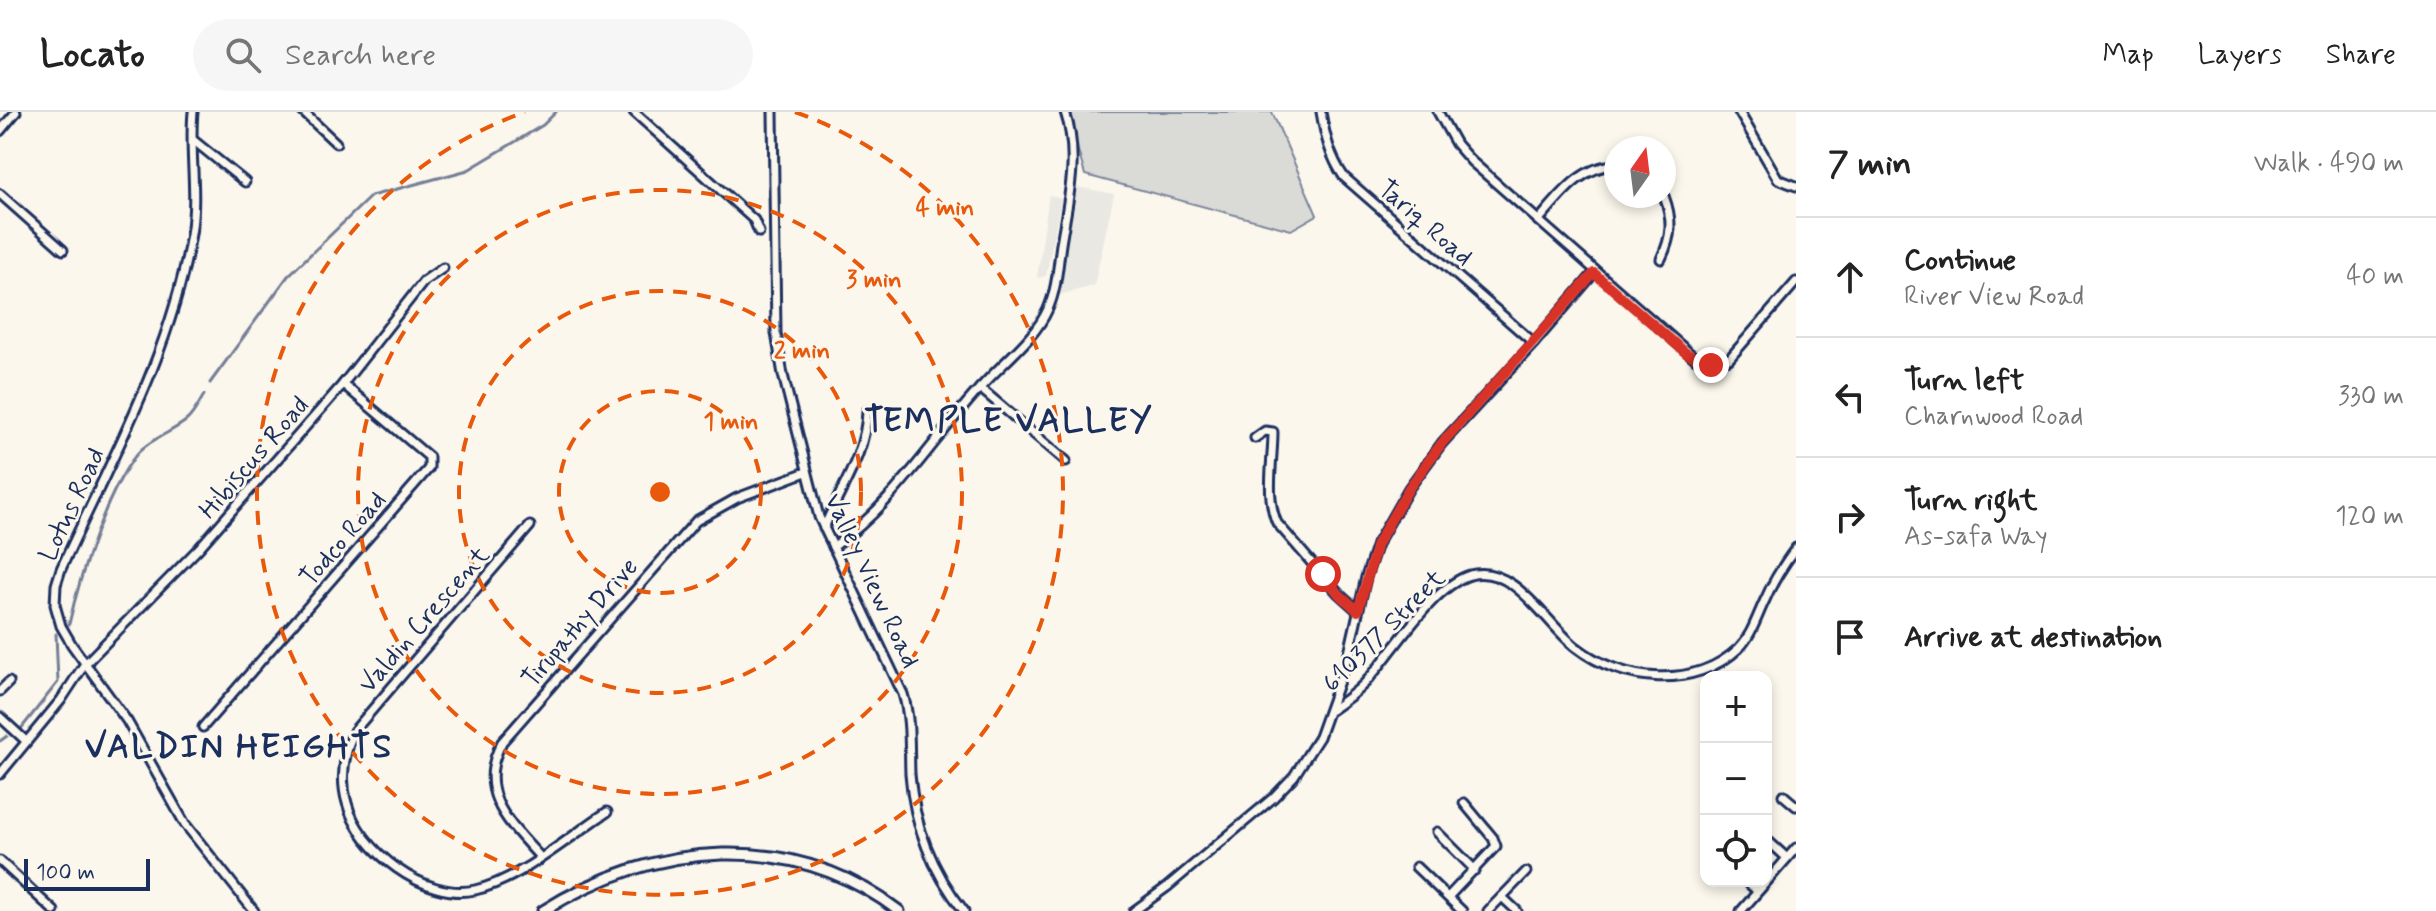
<!DOCTYPE html>
<meta charset="utf-8">
<style>
body{margin:0;font-family:Mynerve,sans-serif;background:#f6f6f6;color:#222}
.controls{position:absolute;right:24px;bottom:24px;display:grid;overflow:hidden;border-radius:16px;box-shadow:0 4px 12px #0003}
.controls button{width:72px;height:72px;display:grid;place-items:center;padding:0;border:0;border-bottom:2px solid #e0e0e0;background:#fff;color:#222;font:40px sans-serif}
.compass{position:absolute;left:1604px;top:24px;width:72px;height:72px;border-radius:50%;background:#fff;box-shadow:0 4px 12px #0003;rotate:14deg}
.scale{position:absolute;left:24px;bottom:20px;width:126px;box-sizing:border-box;padding-left:8px;border:4px solid #1b2f5e;border-top:0;font-size:22px;line-height:28px;white-space:nowrap;color:#1b2f5e;-webkit-text-stroke:6px #fbf7ec;paint-order:stroke}
.stop{position:absolute;width:24px;height:24px;margin:-18px;border:6px solid #d93025;border-radius:50%;background:#fff}
.stop.end{background:#d93025;border-color:#fff;box-shadow:0 2px 8px #0008}
.list{margin:0;padding:0;list-style:none}
h2{display:flex;justify-content:space-between;align-items:center;height:104px;margin:0;padding:0 32px;font-size:34px}
h2 small{font-size:26px;font-weight:400;color:#767676}
.list li{display:grid;grid-template-columns:52px 1fr auto;gap:24px;align-items:center;box-sizing:border-box;height:120px;padding:0 32px;border-top:2px solid #e0e0e0}
.list b{display:block;font-size:30px;white-space:nowrap}
.list p{margin:0;font-size:26px;white-space:nowrap;color:#767676}
.list em{font-size:26px;font-style:normal;color:#767676}
.icon{flex:none;width:44px;height:44px;fill:none;stroke:currentColor;stroke-width:2;stroke-linecap:round;stroke-linejoin:round}
.map{position:relative;flex:none;width:1796px;height:799px;overflow:hidden}
header{display:flex;align-items:center;gap:48px;box-sizing:border-box;height:112px;padding:0 40px;background:#fff;border-bottom:2px solid #e0e0e0}
header strong{font-size:38px}
nav{display:flex;gap:44px;margin-inline-start:auto;font-size:28px}
.search{width:560px;height:72px;background:#f6f6f6;display:flex;align-items:center;gap:20px;box-sizing:border-box;padding:0 28px;border-radius:44px;color:#767676;font-size:30px}
main{display:flex}
aside{flex:1;background:#fff}
.map>svg:first-child{display:block}
.built{fill:#eae8e2}
.green{fill:#dadad7;stroke:#7a849a;stroke-width:2}
.lines{fill:none;stroke-linecap:round;stroke-linejoin:round}
.stream{stroke:#747e96;stroke-width:3}
.minor-casing{stroke:#1b2f5e;stroke-width:13}
.secondary-casing{stroke:#1b2f5e;stroke-width:15}
.minor{stroke:#fbf7ec;stroke-width:7}
.secondary{stroke:#fbf7ec;stroke-width:9}
.route{stroke:#d93025;stroke-width:10}
.ring{fill:none;stroke:#e8590c;stroke-width:4;stroke-dasharray:14 10}
.labels{text-anchor:middle;stroke-width:6;stroke-linejoin:round;paint-order:stroke}
.street-label{font-size:26px;fill:#1b2f5e;stroke:#fbf7ec}
.district-label{font-size:34px;font-weight:bold;letter-spacing:2px;fill:#1b2f5e;stroke:#fbf7ec}
.centre{fill:#e8590c;stroke:#fbf7ec;stroke-width:4}
.ring-label{font-size:24px;text-anchor:middle;font-weight:bold;fill:#e8590c;stroke:#fbf7ec;stroke-width:6;stroke-linejoin:round;paint-order:stroke}
</style>
<header>
<strong>Locato</strong>
<div class="search"><svg class="icon" aria-label="search" viewBox="0 0 24 24"><circle cx="10" cy="10" r="6"/><path d="M15 15l6 6"/></svg>Search here</div>
<nav><a>Map</a><a>Layers</a><a>Share</a></nav>
</header>
<main>
<div class="map">
<svg width="1796" height="799" viewBox="0 0 1796 799">
<rect width="100%" height="100%" fill="#fbf7ec"/>
<filter id="ink" filterUnits="userSpaceOnUse"><feTurbulence type="fractalNoise" baseFrequency=".0125" numOctaves="2"/><feDisplacementMap in="SourceGraphic" scale="16" xChannelSelector="R" yChannelSelector="G"/><feConvolveMatrix kernelMatrix="1 2 1 2 8 2 1 2 1" color-interpolation-filters="sRGB"/></filter>
<g filter="url(#ink)">
<!-- built -->
<g class="built">
<path d="M 1077,75 L 1114,82 L 1094,174 L 1050,185 Z"/>
<path d="M 1049,83 L 1061,87 L 1046,164 L 1037,166 Z"/>
</g>
<!-- green -->
<path class="green" d="M 1067,0 L 1272,0 L 1317,103 L 1291,118 L 1085,63 Z"/>
<g class="lines">
<!-- stream -->
<g class="stream">
<path d="M 210,271 L 288,164 L 371,84 L 468,58 L 543,13 L 556,0"/>
<path d="M 69,512 C 80,464 104,387 133,347 C 146,328 170,322 187,308 C 194,302 199,291 204,283"/>
<path d="M 20,618 L 58,570 L 56,522"/>
<path d="M 0,629 L 7,624"/>
</g>
<!-- minor casing -->
<g class="minor-casing">
<g id="minor">
<path d="M 193,0 C 189,41 198,81 191,122 C 172,241 110,349 61,457 L 56,473 L 55,493 L 61,514 L 72,533 L 127,609 L 185,712 L 254,799"/>
<path d="M 303,0 L 336,31"/>
<path d="M 634,0 L 754,108 L 759,120"/>
<path d="M 773,0 L 776,221 L 783,263 L 819,405 L 903,582 C 911,608 909,635 910,662 C 914,713 932,759 964,799"/>
<path d="M 1321,0 C 1325,24 1330,45 1344,65 L 1534,231"/>
<path d="M 1438,0 L 1456,32 L 1471,49 L 1696,247 L 1711,253 L 1729,247 L 1796,170"/>
<path d="M 1739,0 L 1778,67 L 1796,74"/>
<path d="M 0,19 L 16,0"/>
<path d="M 193,28 L 245,70"/>
<path d="M 0,82 L 63,138"/>
<path d="M 1538,109 C 1560,84 1580,54 1616,53"/>
<path d="M 1661,147 C 1672,124 1673,108 1664,84"/>
<path d="M 980,276 L 1066,349"/>
<path d="M 1255,326 L 1265,319 L 1273,320 C 1273,350 1265,384 1277,411 L 1338,481 L 1358,499"/>
<path d="M 530,414 L 354,619 C 344,642 340,667 347,691 C 359,738 425,789 475,778 C 518,769 569,725 607,700"/>
<path d="M 824,416 C 840,377 866,342 867,299"/>
<path d="M 833,435 C 894,393 931,329 981,275 C 1002,251 1035,227 1048,197 C 1057,177 1058,153 1061,132 C 1068,87 1080,45 1065,0"/>
<path d="M 0,579 L 9,570"/>
<path d="M 1331,598 C 1343,590 1355,581 1365,571 C 1393,541 1431,475 1470,463 C 1514,451 1547,513 1576,535 C 1622,571 1695,578 1739,536 C 1752,523 1757,504 1765,488 C 1773,469 1784,452 1796,436"/>
<path d="M 0,605 L 26,629"/>
<path d="M 203,615 L 429,356 L 429,345 L 343,272"/>
<path d="M 0,662 L 61,588 L 84,553 L 199,436 L 343,272 L 424,169 L 443,156"/>
<path d="M 1783,683 L 1796,694"/>
<path d="M 1437,720 L 1475,758"/>
<path d="M 1766,727 L 1787,746"/>
<path d="M 540,745 C 508,710 475,679 502,630 L 696,409 L 737,386 L 806,360"/>
<path d="M 0,749 L 54,799"/>
<path d="M 1416,755 L 1462,799"/>
<path d="M 1746,769 L 1757,779"/>
<path d="M 1448,785 L 1496,734 L 1493,726 L 1464,691"/>
<path d="M 1502,785 L 1517,799"/>
<path d="M 1134,799 L 1167,775 L 1273,686 L 1294,664 L 1319,625 L 1349,541 L 1366,465 L 1377,432 L 1409,376 L 1442,331 L 1534,231 L 1594,161"/>
<path d="M 1488,799 L 1526,760"/>
<path d="M 1741,799 L 1796,736"/>
</g>
</g>
<!-- secondary casing -->
<g class="secondary-casing">
<path id="secondary" d="M 543,799 C 654,729 791,717 899,799"/>
</g>
<!-- minor -->
<use href="#minor" class="minor"/>
<!-- secondary -->
<use href="#secondary" class="secondary"/>
</g>
</g>
<g class="lines" filter="url(#ink)">
<!-- route -->
<path class="route" d="M 1323,462 L 1338,481 L 1358,499 L 1377,432 L 1409,376 L 1442,331 L 1594,161 L 1686,241 L 1711,253"/>
</g>
<!-- distance rings -->
<g class="ring">
<circle cx="660" cy="380" r="101"/>
<circle cx="660" cy="380" r="201"/>
<circle cx="660" cy="380" r="302"/>
<path d="M795 0A403 403 0 1 1 525 0"/>
</g>
<g class="labels">
<!-- street labels -->
<g class="street-label">
<text transform="translate(1426 110) rotate(41)" y="9">Tariq Road</text>
<text transform="translate(253 345) rotate(-49)" y="9">Hibiscus Road</text>
<text transform="translate(71 392) rotate(-65)" y="9">Lotus Road</text>
<text transform="translate(342 426) rotate(-49)" y="9">Todco Road</text>
<text transform="translate(873 468) rotate(65)" y="9">Valley View Road</text>
<text transform="translate(423 507) rotate(-49)" y="9">Valdin Crescent</text>
<text transform="translate(579 510) rotate(-49)" y="9">Tirupathy Drive</text>
<text transform="translate(1383 518) rotate(-45)" y="9">610377 Street</text>
</g>
<!-- district labels -->
<g class="district-label">
<text x="1009" y="319">TEMPLE VALLEY</text>
<text x="239" y="645">VALDIN HEIGHTS</text>
</g>
</g>
<circle cx="660" cy="380" r="12" class="centre"/>
<g class="ring-label">
<text x="945" y="103">4 min</text>
<text x="874" y="175">3 min</text>
<text x="802" y="246">2 min</text>
<text x="731" y="317">1 min</text>
</g>
</svg>
<div class="controls">
<button>+</button>
<button>−</button>
<button><svg class="icon" aria-label="locate" viewBox="0 0 24 24"><circle cx="12" cy="12" r="6"/><path d="M12 2v4M12 18v4M2 12h4M18 12h4"/></svg></button>
</div>
<svg class="compass" viewBox="-18 -18 36 36"><path d="M0-13l5 13h-10z" fill="#e53935"/><path d="M0 13l5-13h-10z" fill="#767676"/></svg>
<div class="scale">100 m</div>
<div class="stop" style="left:1323px;top:462px"></div>
<div class="stop end" style="left:1711px;top:253px"></div>
</div>
<aside>
<h2>7 min<small>Walk · 490 m</small></h2>
<ul class="list">
<li><svg class="icon" aria-label="ahead" viewBox="0 0 24 24"><path d="M12 20V5M6 11l6-6 6 6"/></svg><div><b>Continue</b><p>River View Road</p></div><em>40 m</em></li>
<li><svg class="icon" aria-label="left" viewBox="0 0 24 24"><path d="M17 20v-9H6M10 6l-5 5 5 5"/></svg><div><b>Turn left</b><p>Charnwood Road</p></div><em>330 m</em></li>
<li><svg class="icon" aria-label="right" viewBox="0 0 24 24"><path d="M7 20v-9h11M14 6l5 5-5 5"/></svg><div><b>Turn right</b><p>As-safa Way</p></div><em>120 m</em></li>
<li><svg class="icon" aria-label="arrive" viewBox="0 0 24 24"><path d="M6 21V4h12l-3 4 3 4H6"/></svg><div><b>Arrive at destination</b></div></li>
</ul>
</aside>
</main>
